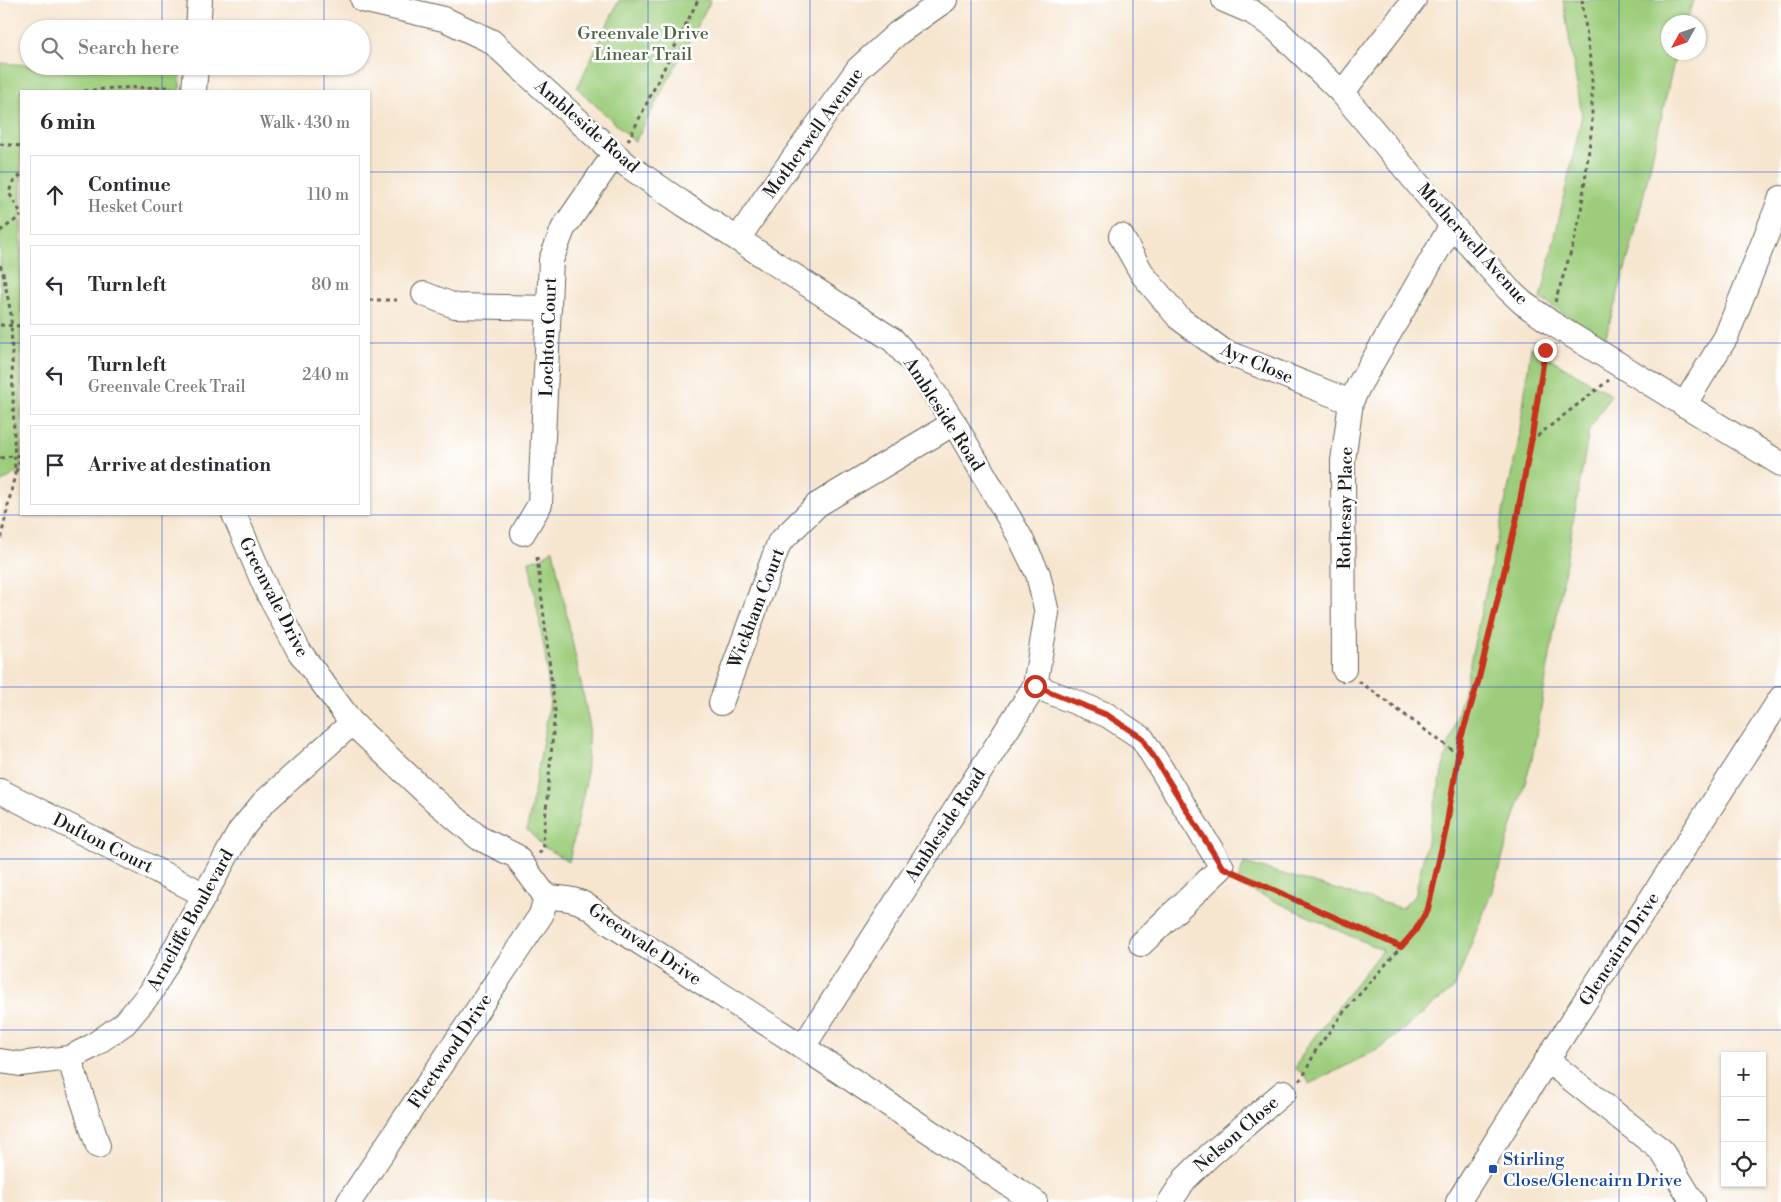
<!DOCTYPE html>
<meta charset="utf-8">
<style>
body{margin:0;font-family:"Libre Bodoni",serif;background:#f7f7f7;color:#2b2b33}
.controls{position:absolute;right:15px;bottom:15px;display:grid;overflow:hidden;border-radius:0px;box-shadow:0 1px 4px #0004}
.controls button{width:45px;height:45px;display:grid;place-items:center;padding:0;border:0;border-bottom:1px solid #e1e1e2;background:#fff;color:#2b2b33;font:25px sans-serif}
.compass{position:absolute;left:1661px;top:15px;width:45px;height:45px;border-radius:50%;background:#fff;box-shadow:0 1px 4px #0004;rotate:230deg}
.stop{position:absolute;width:15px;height:15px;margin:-11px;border:4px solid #c8321e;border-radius:50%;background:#fff}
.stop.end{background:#c8321e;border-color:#fff;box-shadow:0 1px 5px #0008}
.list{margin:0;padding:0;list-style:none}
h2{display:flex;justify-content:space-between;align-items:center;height:65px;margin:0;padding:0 20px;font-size:21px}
h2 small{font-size:16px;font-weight:400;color:#7c7c81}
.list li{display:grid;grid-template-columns:32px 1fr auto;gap:15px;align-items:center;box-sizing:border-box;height:80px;margin:0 10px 10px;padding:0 10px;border:1px solid #e1e1e2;border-radius:0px}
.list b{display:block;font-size:19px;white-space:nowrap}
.list p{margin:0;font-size:16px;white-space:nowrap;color:#7c7c81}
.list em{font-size:16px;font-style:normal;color:#7c7c81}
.icon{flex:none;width:28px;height:28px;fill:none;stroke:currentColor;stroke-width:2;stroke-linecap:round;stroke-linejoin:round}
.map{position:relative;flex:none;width:1781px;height:1202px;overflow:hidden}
.search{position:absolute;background:#fff;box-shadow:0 1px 4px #0004;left:20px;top:20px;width:350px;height:55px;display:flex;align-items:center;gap:12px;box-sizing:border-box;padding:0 18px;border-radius:28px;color:#7c7c81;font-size:19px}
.panel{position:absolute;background:#fff;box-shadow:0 1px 4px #0004;left:20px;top:90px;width:350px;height:425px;border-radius:0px}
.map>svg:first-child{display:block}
.green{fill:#9dcd7b;stroke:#5c744c}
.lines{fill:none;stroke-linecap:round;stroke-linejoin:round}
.minor-casing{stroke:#68635b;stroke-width:26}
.path{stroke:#68635b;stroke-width:3;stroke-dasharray:4 4;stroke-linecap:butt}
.minor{stroke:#fff;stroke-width:24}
.route{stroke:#c8321e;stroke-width:6}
.grid{fill:none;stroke:#1d4ed8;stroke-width:1;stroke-opacity:0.55}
.transit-dot{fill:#1a4fb4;stroke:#fff;stroke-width:2}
.labels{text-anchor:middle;stroke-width:5;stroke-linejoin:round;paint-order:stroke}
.park-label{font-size:18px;fill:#506342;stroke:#fff}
.street-label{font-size:18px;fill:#1c1c1c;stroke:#fff}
.transit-label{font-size:18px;fill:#164399;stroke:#fff;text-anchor:start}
</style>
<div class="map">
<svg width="1781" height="1202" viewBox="0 0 1781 1202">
<rect width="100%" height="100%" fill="#fff"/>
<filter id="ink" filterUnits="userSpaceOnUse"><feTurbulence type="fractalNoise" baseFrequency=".02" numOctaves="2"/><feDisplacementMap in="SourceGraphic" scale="10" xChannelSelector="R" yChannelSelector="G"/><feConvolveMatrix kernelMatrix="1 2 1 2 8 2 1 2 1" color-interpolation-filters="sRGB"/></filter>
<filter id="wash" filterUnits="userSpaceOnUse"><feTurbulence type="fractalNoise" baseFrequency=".0096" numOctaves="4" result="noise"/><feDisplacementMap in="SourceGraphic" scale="20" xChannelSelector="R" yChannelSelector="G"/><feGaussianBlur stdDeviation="1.12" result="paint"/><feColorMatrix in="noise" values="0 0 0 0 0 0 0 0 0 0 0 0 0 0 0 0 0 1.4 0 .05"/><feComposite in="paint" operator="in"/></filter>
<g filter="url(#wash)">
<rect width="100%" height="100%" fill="#f6e6d0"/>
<!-- green -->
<g class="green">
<path d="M 619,0 L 711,0 L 635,142 L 577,88 Z"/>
<path d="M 1563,0 L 1694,0 L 1686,22 L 1668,22 L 1668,52 L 1676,53 L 1633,241 L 1605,339 L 1541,299 L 1582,116 Z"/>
<path d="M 0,63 L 29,65 L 29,66 L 180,71 L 180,91 L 21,91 L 21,470 L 0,483 Z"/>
<path d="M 1531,347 L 1611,395 L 1589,430 L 1532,759 L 1494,886 L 1454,988 L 1379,1049 L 1310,1084 L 1304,1075 L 1295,1068 L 1308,1045 L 1382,950 L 1237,884 L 1244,863 L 1401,908 L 1415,896 L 1445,759 L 1464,690 L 1518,444 Z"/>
<path d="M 553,549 L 589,722 L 586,781 L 569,862 L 544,847 L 527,830 L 550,702 L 545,653 L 529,561 L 543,557 Z"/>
</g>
</g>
<g filter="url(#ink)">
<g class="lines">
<!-- minor casing -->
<g class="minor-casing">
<g id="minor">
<path d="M 363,0 L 444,19 L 491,41 L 627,165 L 685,205 L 893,340 L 918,368 L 954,423 L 1020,537 L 1038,574 L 1047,613 L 1035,686 L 803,1047"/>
<path d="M 1224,0 L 1252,12 L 1276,29 L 1342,93 L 1452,225 L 1508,289 L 1523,303 L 1553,324 L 1781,464"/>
<path d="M 198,29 L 200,0"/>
<path d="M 194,91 L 196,66"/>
<path d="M 1342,93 L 1414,0"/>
<path d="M 1121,236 L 1143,275 L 1179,318 L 1223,351 L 1351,402"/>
<path d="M 738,239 L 772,188 L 858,69 L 898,33 L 945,0"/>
<path d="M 424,294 L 455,306 L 549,308"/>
<path d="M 1684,405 L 1726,337 L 1781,198"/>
<path d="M 234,514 L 267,591 L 299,651 L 352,723 L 434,800 L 479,838 L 516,856 L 546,897"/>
<path d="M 523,533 L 540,504 L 551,260 L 563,229 L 614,155"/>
<path d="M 1344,669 L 1343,461 L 1351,402 L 1359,385 L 1452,225"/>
<path d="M 1035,686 L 1107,715 L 1142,738 L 1222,867 L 1141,944"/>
<path d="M 721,703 L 779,543 L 817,505 L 954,423"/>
<path d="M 0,791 L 205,895"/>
<path d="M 546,897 C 578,898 583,901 608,922 L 803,1047 L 1035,1202"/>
<path d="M 69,1058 L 98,1146"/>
<path d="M 1547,1060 L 1661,1150 L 1693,1202"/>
<path d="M 0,1061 L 20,1064 L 69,1058 L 91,1047 L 125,1023 L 151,992 L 240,831 L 263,803 L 352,723"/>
<path d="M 349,1202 L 541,915 L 546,897"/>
<path d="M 1170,1202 L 1185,1179 L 1210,1155 L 1284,1092"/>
<path d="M 1458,1202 L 1547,1060 L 1781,698"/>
</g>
</g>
<!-- path -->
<g class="path">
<path d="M 84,91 L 114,88 L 172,87"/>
<path d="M 628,141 L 698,0"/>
<path d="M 0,144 L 21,146"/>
<path d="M 21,175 L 12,183 L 9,193 L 21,213"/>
<path d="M 0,231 L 21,216"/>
<path d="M 0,265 L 3,273 L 11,314 L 15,474 L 0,542"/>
<path d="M 369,300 L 399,300"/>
<path d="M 1555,302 L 1574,242 L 1581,211 L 1592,126 L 1592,73 L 1582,0"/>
<path d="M 0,325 L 21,326"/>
<path d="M 1531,441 L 1609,380"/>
<path d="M 0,458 L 21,455"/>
<path d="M 16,472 L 21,458"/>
<path d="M 537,557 L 555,711 L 543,843 L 544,847 L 539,854"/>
<path d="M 1359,681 L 1459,755"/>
<path d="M 1240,875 L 1401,947"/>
<path d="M 1299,1081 L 1303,1077 L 1316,1050 L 1343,1013 L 1415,931 L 1428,909 L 1446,829 L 1461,738 L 1478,682 L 1516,522 L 1543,371 L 1546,342"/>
</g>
<!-- minor -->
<use href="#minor" class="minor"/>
</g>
</g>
<g class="lines" filter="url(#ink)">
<!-- route -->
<path class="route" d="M 1035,686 L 1107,715 L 1142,738 L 1222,867 L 1401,947 L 1415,931 L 1428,909 L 1446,829 L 1461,738 L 1478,682 L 1516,522 L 1531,442 L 1545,350"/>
</g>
<!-- grid -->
<path class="grid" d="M 162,0 L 162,29M 324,0 L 324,29M 486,0 L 486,1202M 648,0 L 648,1202M 810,0 L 810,1202M 971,0 L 971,1202M 1133,0 L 1133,1202M 1295,0 L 1295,1202M 1457,0 L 1457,1202M 1619,0 L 1619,1202M 162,66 L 162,91M 324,66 L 324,91M 0,172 L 21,172M 369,172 L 1781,172M 0,343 L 21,343M 369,343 L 1781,343M 162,514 L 162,1202M 324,514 L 324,1202M 0,515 L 1781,515M 0,687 L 1781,687M 0,859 L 1781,859M 0,1030 L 1781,1030"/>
<!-- markers -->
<rect class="transit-dot" x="1488" y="1164" width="10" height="10" rx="2.5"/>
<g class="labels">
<!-- park labels -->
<g class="park-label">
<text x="643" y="39">Greenvale Drive<tspan x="643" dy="21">Linear Trail</tspan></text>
</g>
<!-- street labels -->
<g class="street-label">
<text transform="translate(587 126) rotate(41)" y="6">Ambleside Road</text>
<text transform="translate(813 133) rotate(-54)" y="6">Motherwell Avenue</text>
<text transform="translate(1473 244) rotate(48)" y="6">Motherwell Avenue</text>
<text transform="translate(548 337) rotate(-88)" y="6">Lochton Court</text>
<text transform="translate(1257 363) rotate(23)" y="6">Ayr Close</text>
<text transform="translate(944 414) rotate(57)" y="6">Ambleside Road</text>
<text transform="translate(1345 508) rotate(-89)" y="6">Rothesay Place</text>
<text transform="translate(274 597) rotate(63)" y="6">Greenvale Drive</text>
<text transform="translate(756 608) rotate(-69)" y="6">Wickham Court</text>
<text transform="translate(945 825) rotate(-57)" y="6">Ambleside Road</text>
<text transform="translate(103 843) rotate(27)" y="6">Dufton Court</text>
<text transform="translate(190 920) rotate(-61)" y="6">Arncliffe Boulevard</text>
<text transform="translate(645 944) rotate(34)" y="6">Greenvale Drive</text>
<text transform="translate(1619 949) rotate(-57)" y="6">Glencairn Drive</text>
<text transform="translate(450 1051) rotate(-56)" y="6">Fleetwood Drive</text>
<text transform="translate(1236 1134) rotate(-41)" y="6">Nelson Close</text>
</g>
<!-- transit labels -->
<g class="transit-label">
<text x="1503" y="1165">Stirling<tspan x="1503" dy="21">Close/Glencairn Drive</tspan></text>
</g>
</g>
</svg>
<div class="controls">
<button>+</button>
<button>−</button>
<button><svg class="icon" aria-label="locate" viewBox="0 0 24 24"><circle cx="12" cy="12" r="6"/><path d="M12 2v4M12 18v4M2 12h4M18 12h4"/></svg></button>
</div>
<svg class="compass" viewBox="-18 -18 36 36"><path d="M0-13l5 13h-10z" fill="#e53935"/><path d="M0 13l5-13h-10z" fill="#7c7c81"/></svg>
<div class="stop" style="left:1035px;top:686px"></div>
<div class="stop end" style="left:1545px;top:350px"></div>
<div class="search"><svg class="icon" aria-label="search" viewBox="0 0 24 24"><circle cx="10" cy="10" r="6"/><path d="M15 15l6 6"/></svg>Search here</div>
<section class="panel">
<h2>6 min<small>Walk · 430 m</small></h2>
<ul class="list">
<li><svg class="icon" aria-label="ahead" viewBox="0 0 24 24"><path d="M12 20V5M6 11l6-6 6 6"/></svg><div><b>Continue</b><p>Hesket Court</p></div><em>110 m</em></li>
<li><svg class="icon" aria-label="left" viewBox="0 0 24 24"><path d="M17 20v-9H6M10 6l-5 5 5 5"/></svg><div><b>Turn left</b></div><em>80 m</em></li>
<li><svg class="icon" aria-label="left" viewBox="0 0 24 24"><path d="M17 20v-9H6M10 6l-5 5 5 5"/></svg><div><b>Turn left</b><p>Greenvale Creek Trail</p></div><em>240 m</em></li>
<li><svg class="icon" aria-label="arrive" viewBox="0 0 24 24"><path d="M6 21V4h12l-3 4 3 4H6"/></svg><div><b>Arrive at destination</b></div></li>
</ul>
</section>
</div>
